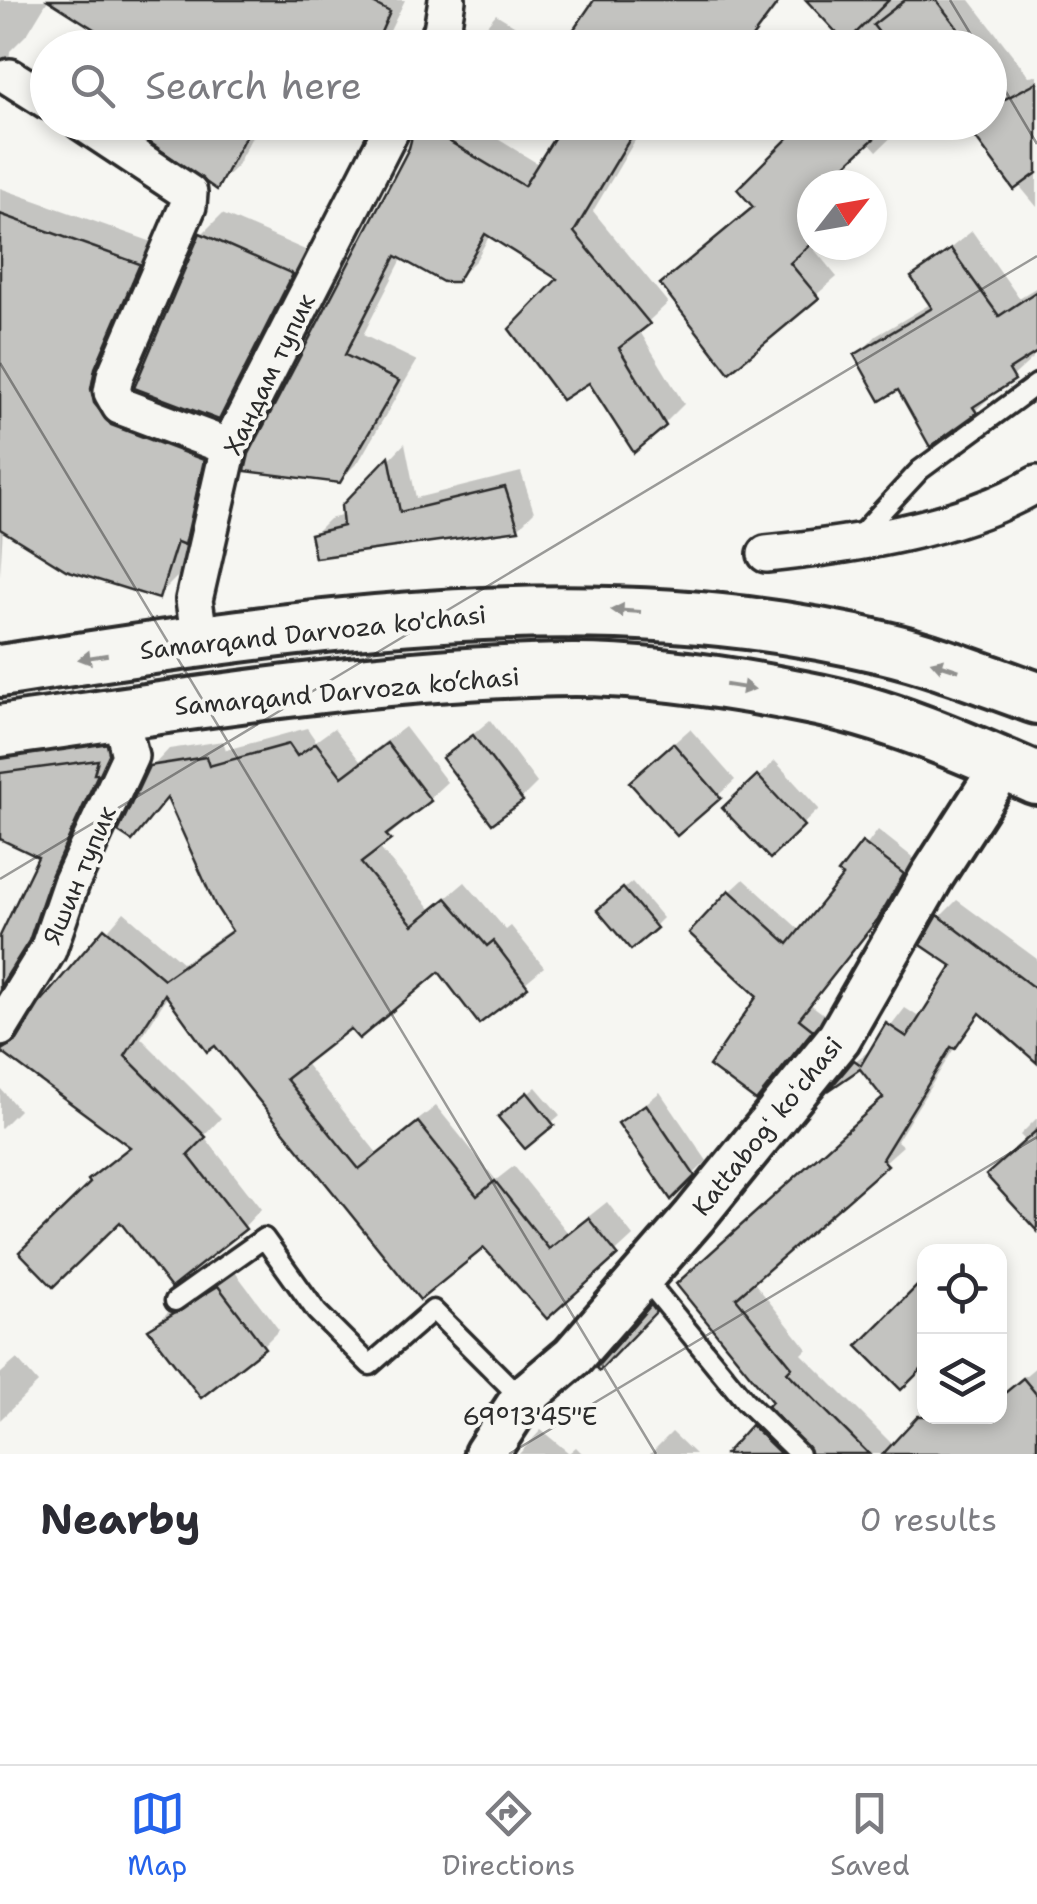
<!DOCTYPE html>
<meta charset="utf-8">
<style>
body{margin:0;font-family:"Shantell Sans",sans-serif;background:#f7f7f7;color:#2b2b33}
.controls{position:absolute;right:30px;bottom:30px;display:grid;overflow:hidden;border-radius:20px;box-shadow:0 5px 15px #0003}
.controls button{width:90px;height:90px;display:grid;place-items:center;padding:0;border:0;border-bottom:2px solid #e1e1e2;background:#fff;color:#2b2b33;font:50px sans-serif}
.compass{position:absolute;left:797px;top:170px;width:90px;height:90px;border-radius:50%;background:#fff;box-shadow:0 5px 15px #0003;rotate:59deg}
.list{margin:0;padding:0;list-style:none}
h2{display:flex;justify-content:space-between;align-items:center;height:130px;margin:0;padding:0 40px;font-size:42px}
h2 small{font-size:32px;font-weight:400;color:#7c7c81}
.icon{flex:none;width:55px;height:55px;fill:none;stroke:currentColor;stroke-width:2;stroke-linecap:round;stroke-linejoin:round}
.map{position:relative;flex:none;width:1037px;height:1454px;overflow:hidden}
.search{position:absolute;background:#fff;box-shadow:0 5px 15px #0003;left:30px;right:30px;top:30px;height:110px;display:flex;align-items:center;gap:25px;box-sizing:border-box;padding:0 35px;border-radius:55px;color:#7c7c81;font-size:38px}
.sheet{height:310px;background:#fff}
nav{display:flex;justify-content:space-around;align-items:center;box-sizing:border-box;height:140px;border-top:2px solid #e1e1e2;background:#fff;font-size:28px;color:#7c7c81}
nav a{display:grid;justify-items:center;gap:5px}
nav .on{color:#2563eb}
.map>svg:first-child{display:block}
.shadow{fill:#0003}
.building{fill:#c3c3c0;stroke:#2b2b2b;stroke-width:2.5}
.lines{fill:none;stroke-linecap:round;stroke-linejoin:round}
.service-casing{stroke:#2b2b2b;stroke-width:25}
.minor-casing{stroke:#2b2b2b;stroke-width:42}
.tertiary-casing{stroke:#2b2b2b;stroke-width:50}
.secondary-casing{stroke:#2b2b2b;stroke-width:58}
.service{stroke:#f6f6f2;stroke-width:18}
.minor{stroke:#f6f6f2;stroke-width:35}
.tertiary{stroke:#f6f6f2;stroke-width:42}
.secondary{stroke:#f6f6f2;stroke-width:50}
.oneway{fill:#90908e}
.ticks{fill:none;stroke:#2b2b2b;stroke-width:2.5;stroke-opacity:0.45}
.labels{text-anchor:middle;stroke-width:8;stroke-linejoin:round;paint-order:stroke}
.street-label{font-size:25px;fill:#2b2b2b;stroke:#f6f6f2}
.ticks-label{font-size:25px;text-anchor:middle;fill:#2b2b2b;stroke:#f6f6f2;stroke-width:8;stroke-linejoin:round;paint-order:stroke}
</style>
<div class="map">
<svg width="1037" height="1454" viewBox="0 0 1037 1454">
<rect width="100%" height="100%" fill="#f6f6f2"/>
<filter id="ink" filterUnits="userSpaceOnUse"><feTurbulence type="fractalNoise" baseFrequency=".01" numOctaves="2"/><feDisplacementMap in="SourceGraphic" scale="20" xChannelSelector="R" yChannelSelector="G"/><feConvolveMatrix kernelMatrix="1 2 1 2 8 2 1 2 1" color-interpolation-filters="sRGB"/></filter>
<g filter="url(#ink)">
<!-- shadow -->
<g class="shadow">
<path d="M 0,0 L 48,0 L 28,33 L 10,51 L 9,63 L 0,78 Z"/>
<path d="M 53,0 L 405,0 L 390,31 L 419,48 L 94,48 L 103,32 Z"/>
<path d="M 599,0 L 782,0 L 746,48 L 564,48 Z"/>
<path d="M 809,0 L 970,0 L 1029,76 L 1037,75 L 1037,207 L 972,129 L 957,139 L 946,122 L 990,122 L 990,48 L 854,48 Z"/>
<path d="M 496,14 L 551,48 L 468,48 Z"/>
<path d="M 124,122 L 260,122 L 236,167 L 216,186 Z"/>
<path d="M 419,122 L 470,122 L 540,165 L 566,125 L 561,122 L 646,122 L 593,211 L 668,303 L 639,330 L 684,404 L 664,424 L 561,279 L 490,235 L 476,260 L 456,280 L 403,257 L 363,335 L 417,361 L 359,461 L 339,481 L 248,469 L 411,149 Z"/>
<path d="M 663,122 L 688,122 L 677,133 Z"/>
<path d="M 808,122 L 907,122 L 877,151 L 868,141 L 833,174 L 843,185 L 812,185 L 809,243 L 837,277 L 729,370 L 683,265 L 754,206 Z"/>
<path d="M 0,188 L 158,244 L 112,382 L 222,441 L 178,576 L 158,596 L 3,528 L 0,576 Z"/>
<path d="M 222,214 L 312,253 L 239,397 L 218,418 L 202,234 Z"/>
<path d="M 972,231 L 1019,298 L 1037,287 L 1037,349 L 1030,353 L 1033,358 L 975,411 L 899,387 L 857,356 L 876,336 L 932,303 L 914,277 Z"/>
<path d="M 405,443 L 416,498 L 521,472 L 534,512 L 518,528 L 313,535 L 329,519 L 345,515 L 344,507 Z"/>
<path d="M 490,720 L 537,783 L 521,799 L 445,758 Z"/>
<path d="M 405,727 L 447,782 L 378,846 L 432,910 L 465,882 L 506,930 L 511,926 L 544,967 L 480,1021 L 440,968 L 304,1062 L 377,1153 L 436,1106 L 496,1180 L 514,1166 L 568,1233 L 607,1202 L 633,1236 L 547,1315 L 484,1245 L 421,1296 L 216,1043 L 169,994 L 141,1038 L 221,1118 L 204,1136 L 261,1209 L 244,1227 L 93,1183 L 108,1163 L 132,1145 L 0,1052 L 0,1022 L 19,1035 L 26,1030 L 42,1006 L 124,912 L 183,963 L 233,928 L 169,796 L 132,838 L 151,768 L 169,749 L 223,741 L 226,750 L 307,728 L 316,741 L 334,728 L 360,761 Z"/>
<path d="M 690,729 L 735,780 L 678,832 L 648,766 Z"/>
<path d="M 114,744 L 45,921 L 0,995 L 0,942 L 41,856 L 0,836 L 0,759 Z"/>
<path d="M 775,761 L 819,809 L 770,856 L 726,808 Z"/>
<path d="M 878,830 L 916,860 L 891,903 L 810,1004 L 825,1015 L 769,1084 L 761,996 L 730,892 L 744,879 L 802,932 Z"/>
<path d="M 632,882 L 663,918 L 655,926 L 608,903 Z"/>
<path d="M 957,900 L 1037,959 L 1037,1059 L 983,1012 L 958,1042 L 897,1141 L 903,1146 L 752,1280 L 807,1349 L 802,1354 L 894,1446 L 924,1414 L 1000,1416 L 1000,1397 L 1037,1366 L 1037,1454 L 728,1454 L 776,1402 L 679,1284 L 886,1097 L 855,1061 L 875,1047 L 905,1008 L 922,1019 L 956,965 L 940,917 Z"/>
<path d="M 536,1087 L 560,1115 L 525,1145 L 509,1110 Z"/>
<path d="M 0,1088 L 19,1110 L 0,1129 Z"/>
<path d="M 660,1092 L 707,1161 L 671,1196 L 622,1123 Z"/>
<path d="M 1037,1118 L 1037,1191 L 1026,1141 L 1020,1135 Z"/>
<path d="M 235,1272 L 279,1330 L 263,1346 L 151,1329 L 167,1313 Z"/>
<path d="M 17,1359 L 38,1383 L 0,1420 L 0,1374 Z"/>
<path d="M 541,1430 L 569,1453 L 576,1447 L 583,1454 L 519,1454 Z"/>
<path d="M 672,1432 L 695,1454 L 650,1454 Z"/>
</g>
<!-- building -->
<g class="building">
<path d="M 48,0 L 367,0 L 390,12 L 374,48 L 91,48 L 100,33 Z"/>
<path d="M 594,0 L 780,0 L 744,48 L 561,48 Z"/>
<path d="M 806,0 L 889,0 L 846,43 Z"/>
<path d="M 905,0 L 936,0 L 973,48 L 891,48 L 873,25 Z"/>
<path d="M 1037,82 L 1037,173 L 1014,190 L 964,122 L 990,122 L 990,107 Z"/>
<path d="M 121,122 L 253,122 L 217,190 Z"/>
<path d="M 416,122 L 457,122 L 447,140 L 524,186 L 564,122 L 640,122 L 574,232 L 650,324 L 619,348 L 666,426 L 634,453 L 589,383 L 562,400 L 509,329 L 557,279 L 485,234 L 457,282 L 443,282 L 396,256 L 345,355 L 399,381 L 340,483 L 245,471 L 249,454 L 409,148 Z"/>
<path d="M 804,122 L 892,122 L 824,185 L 812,185 L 812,243 L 790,263 L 819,298 L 729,373 L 660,284 L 753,207 L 737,189 Z"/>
<path d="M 0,214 L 140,264 L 95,368 L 91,389 L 94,403 L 111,425 L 204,460 L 185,545 L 177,542 L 159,599 L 66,570 L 0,529 Z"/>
<path d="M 200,233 L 293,274 L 219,420 L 134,388 Z"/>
<path d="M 951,249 L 999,316 L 1037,291 L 1037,352 L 1009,370 L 1015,380 L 973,407 L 977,413 L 930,447 L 898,390 L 880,401 L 854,355 L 932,308 L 911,277 Z"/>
<path d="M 389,456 L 400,512 L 505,487 L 519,530 L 315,558 L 310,534 L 343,526 L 341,506 Z"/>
<path d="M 473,735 L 523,801 L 492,824 L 442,758 Z"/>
<path d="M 316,743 L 342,777 L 387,743 L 431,801 L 386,835 L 391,840 L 361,863 L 413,925 L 446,898 L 487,946 L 493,941 L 528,987 L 479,1024 L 439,972 L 359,1039 L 350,1029 L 286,1079 L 359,1169 L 418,1122 L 477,1196 L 495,1181 L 549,1249 L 588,1218 L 618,1255 L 547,1319 L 484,1248 L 420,1300 L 215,1046 L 207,1052 L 165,994 L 125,1056 L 206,1137 L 188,1155 L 246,1229 L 171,1288 L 120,1222 L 53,1287 L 19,1252 L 90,1183 L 88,1180 L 130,1147 L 0,1051 L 17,1040 L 39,1004 L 104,928 L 164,979 L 232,931 L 215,905 L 167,798 L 132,841 L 118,832 L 149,766 L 206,757 L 209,766 L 289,744 L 297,756 Z"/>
<path d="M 673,743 L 721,798 L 677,836 L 629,782 Z"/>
<path d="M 98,760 L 94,774 L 98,774 L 52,874 L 29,941 L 0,987 L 0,936 L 38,857 L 0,839 L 0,773 Z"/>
<path d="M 757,775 L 804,826 L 770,859 L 722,808 Z"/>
<path d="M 862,842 L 904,874 L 878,919 L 799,1019 L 813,1030 L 756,1101 L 709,1066 L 757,996 L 689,933 L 729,890 L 788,944 L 843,876 L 838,873 Z"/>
<path d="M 623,888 L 657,928 L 631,950 L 597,910 Z"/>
<path d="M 938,915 L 1037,990 L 1037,1063 L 980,1013 L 955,1049 L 951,1047 L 882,1159 L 888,1165 L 736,1298 L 792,1367 L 787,1372 L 869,1454 L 811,1454 L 768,1406 L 772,1402 L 676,1284 L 883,1098 L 860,1069 L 828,1091 L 854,1060 L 861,1065 L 886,1023 L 907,1037 L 952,966 L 921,945 Z"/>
<path d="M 527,1092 L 554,1125 L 525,1149 L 498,1117 Z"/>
<path d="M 646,1104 L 695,1176 L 671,1200 L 618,1123 Z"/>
<path d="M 1037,1130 L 1037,1231 L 986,1175 Z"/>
<path d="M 924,1279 L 924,1367 L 901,1390 L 857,1346 Z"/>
<path d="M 218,1286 L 265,1348 L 201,1398 L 148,1329 Z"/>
<path d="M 651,1305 L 656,1312 L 599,1371 L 596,1368 Z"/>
<path d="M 1023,1378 L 1037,1395 L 1037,1454 L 883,1454 L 918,1416 L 1000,1416 L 1000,1397 Z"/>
<path d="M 751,1425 L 781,1454 L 725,1454 Z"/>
</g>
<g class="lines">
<!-- service casing -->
<g class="service-casing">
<g id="service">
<path d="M 859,536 L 920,470 L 1037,384"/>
<path d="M 643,1276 L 745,1401 L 799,1454"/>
<path d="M 175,1301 L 264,1238 L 317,1312 L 370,1365 L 433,1310 L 522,1399"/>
</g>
</g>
<!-- minor casing -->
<g class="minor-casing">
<g id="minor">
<path d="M 433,48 L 442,30 L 447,0"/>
<path d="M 10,77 L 48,101"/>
<path d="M 82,122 L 189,193 L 188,206 L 115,376 L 112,392 L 120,406 L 229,447"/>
<path d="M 766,554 C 854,545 961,529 1037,484"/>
<path d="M 200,641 L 194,600 L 229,447 L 395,122"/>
<path d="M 0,1028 L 48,950 L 71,883 L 130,756 L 120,714"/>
</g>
</g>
<!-- tertiary casing -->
<g class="tertiary-casing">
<path id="tertiary" d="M 486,1454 L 522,1399 L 573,1356 L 694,1217 L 839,1038 L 932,876 L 1004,764"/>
</g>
<!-- secondary casing -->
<g class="secondary-casing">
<g id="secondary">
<path d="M 0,671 C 294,626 592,577 886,648 C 937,660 988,681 1037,698"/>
<path d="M 0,731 C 189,704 383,672 574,670 C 651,670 733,683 808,698 C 887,713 964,747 1037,779"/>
</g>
</g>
<!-- service -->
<use href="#service" class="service"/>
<!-- minor -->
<use href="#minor" class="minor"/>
<!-- tertiary -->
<use href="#tertiary" class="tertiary"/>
<!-- secondary -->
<use href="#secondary" class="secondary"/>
</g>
<!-- one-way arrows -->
<defs><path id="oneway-solid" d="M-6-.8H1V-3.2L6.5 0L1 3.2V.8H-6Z" transform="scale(2.5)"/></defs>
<g class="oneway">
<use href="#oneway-solid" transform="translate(626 611) rotate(-176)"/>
<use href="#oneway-solid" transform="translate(93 657) rotate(171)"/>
<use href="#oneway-solid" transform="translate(945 666) rotate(-162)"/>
<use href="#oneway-solid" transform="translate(740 687) rotate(9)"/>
</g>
</g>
<!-- ticks -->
<path class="ticks" d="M 950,0 L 979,48M 990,65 L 1037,144M 0,363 L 656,1454M 0,879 L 1037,256M 509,1454 L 1037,1137"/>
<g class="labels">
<!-- street labels -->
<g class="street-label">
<text transform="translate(269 374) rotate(-64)" y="9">Хандам тупик</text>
<text transform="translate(313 632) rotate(-6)" y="9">Samarqand Darvoza ko'chasi</text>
<text transform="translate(347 691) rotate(-5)" y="9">Samarqand Darvoza ko‘chasi</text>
<text transform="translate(79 875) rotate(-67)" y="9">Яшин тупик</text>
<text transform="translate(767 1126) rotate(-51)" y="9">Kattabogʻ koʻchasi</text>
</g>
</g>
<g class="ticks-label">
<text x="530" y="1425">69°13'45"E</text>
</g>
</svg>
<div class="controls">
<button><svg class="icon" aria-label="locate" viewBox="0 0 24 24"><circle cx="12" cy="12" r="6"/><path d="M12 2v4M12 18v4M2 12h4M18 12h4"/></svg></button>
<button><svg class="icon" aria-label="layers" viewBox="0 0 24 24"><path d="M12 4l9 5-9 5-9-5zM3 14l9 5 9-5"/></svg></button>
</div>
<svg class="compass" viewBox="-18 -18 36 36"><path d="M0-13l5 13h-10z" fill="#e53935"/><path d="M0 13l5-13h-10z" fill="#7c7c81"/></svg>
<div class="search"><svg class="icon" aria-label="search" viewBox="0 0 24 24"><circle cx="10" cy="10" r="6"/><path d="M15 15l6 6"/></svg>Search here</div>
</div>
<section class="sheet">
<h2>Nearby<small>0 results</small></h2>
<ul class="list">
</ul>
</section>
<nav>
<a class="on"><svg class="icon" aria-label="map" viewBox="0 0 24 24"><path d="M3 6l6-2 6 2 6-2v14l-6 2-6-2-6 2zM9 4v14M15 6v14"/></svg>Map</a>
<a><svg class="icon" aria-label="directions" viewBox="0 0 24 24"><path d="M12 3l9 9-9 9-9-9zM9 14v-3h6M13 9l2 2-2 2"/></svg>Directions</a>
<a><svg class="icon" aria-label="saved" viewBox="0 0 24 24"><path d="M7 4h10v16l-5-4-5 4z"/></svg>Saved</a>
</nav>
